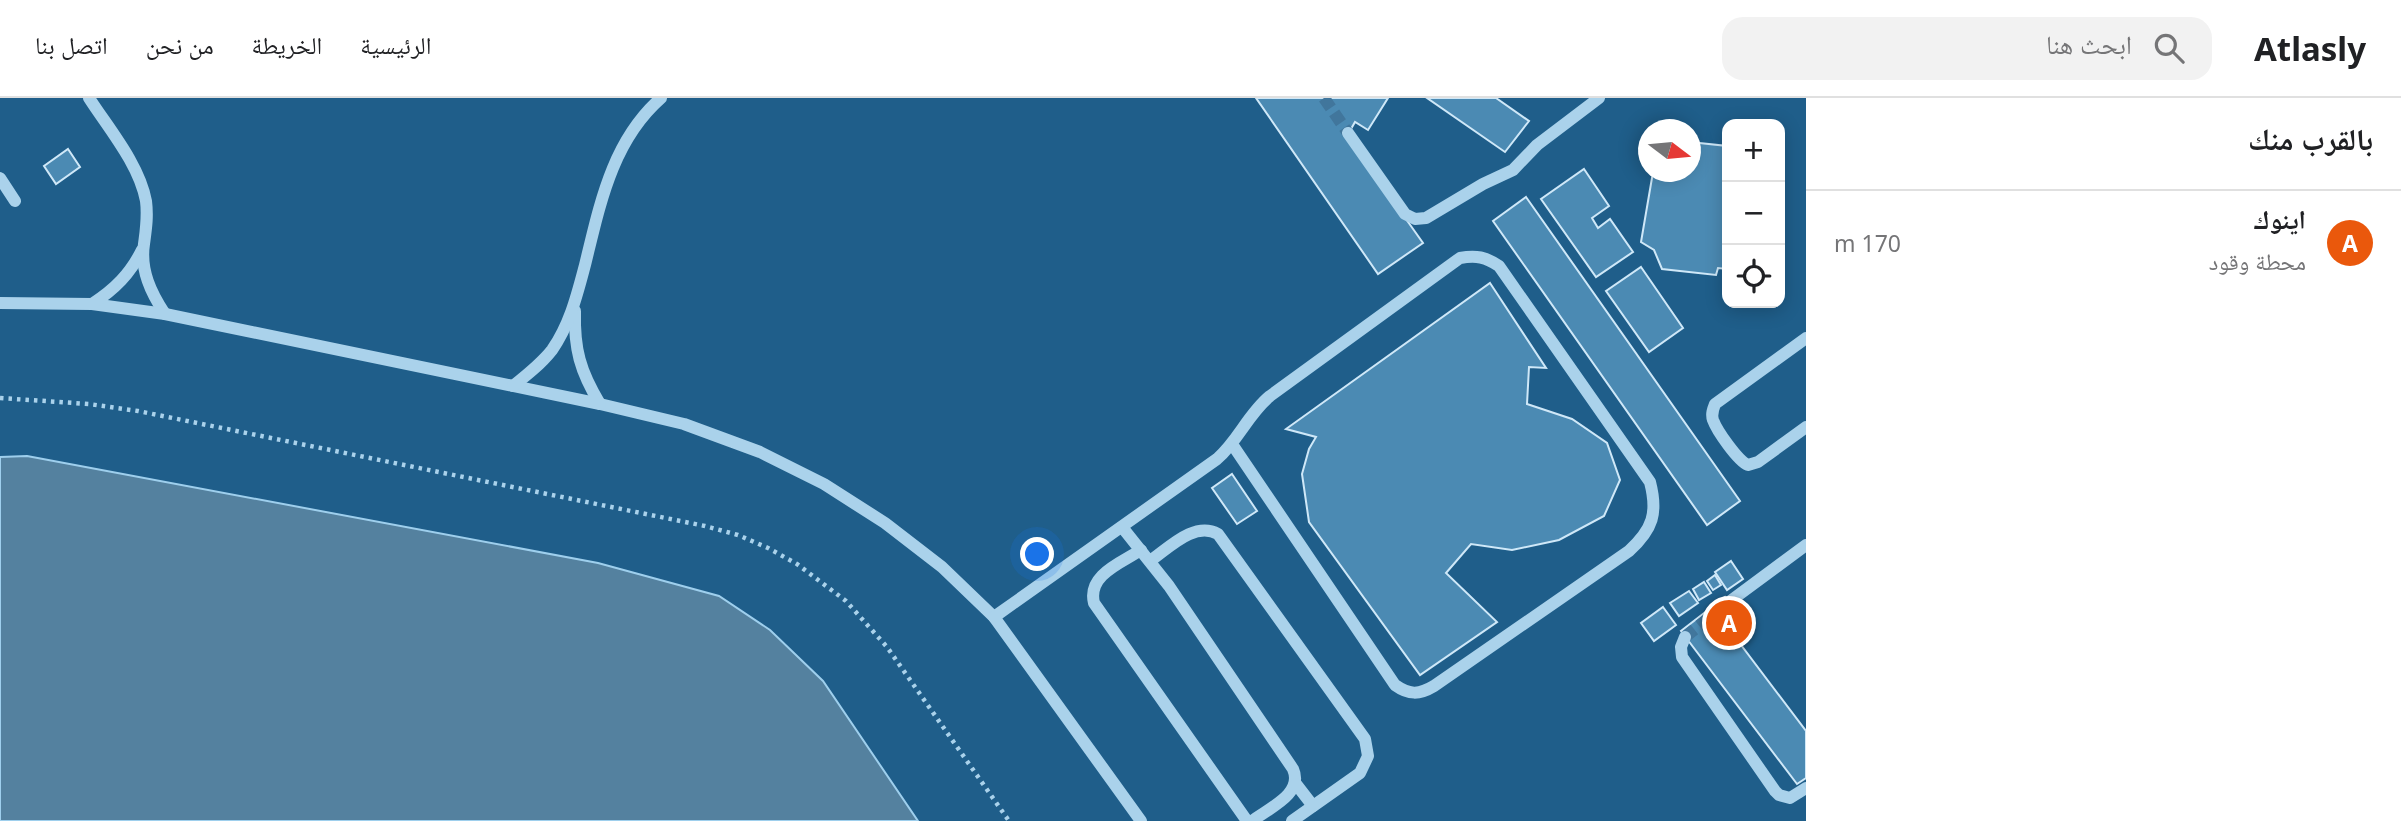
<!DOCTYPE html>
<html lang="ar">
<meta charset="utf-8">
<style>
body{margin:0;font-family:"Noto Sans","Noto Naskh Arabic",sans-serif;background:#f2f2f2;color:#202124;direction:rtl}
.controls{position:absolute;right:21px;top:21px;display:grid;overflow:hidden;border-radius:14px;box-shadow:0 4px 18px #0003}
.controls button{width:63px;height:63px;display:grid;place-items:center;padding:0;border:0;border-bottom:2px solid #e0e0e0;background:#fff;color:#202124;font:35px sans-serif}
.compass{position:absolute;left:1638px;top:21px;width:63px;height:63px;border-radius:50%;background:#fff;box-shadow:0 4px 18px #0003;rotate:106deg}
.you{position:absolute;left:1038px;top:457px;width:24px;height:24px;margin:-18px;border:5px solid #fff;border-radius:50%;background:#1a73e8;box-shadow:0 0 0 10px #1a73e833}
.badge{display:grid;place-items:center;width:46px;height:46px;border-radius:50%;background:#ea580c;color:#fff;font-size:23px;font-weight:700}
.pin{position:absolute;translate:-50% -50%;border:4px solid #fff;box-shadow:0 2px 7px #0006}
.list{margin:0;padding:0;list-style:none}
h2{display:flex;justify-content:space-between;align-items:center;height:91px;margin:0;padding:0 28px;font-size:30px}
h2 small{font-size:23px;font-weight:400;color:#757577}
.list li{display:grid;grid-template-columns:46px 1fr auto;gap:21px;align-items:center;box-sizing:border-box;height:105px;padding:0 28px;border-top:2px solid #e0e0e0}
.list b{display:block;font-size:26px;white-space:nowrap}
.list p{margin:0;font-size:23px;white-space:nowrap;color:#757577}
.list em{font-size:23px;font-style:normal;color:#757577}
.icon{flex:none;width:38px;height:38px;fill:none;stroke:currentColor;stroke-width:2;stroke-linecap:round;stroke-linejoin:round}
.map{position:relative;flex:none;width:1806px;height:723px;overflow:hidden;direction:ltr}
header{display:flex;align-items:center;gap:42px;box-sizing:border-box;height:98px;padding:0 35px;background:#fff;border-bottom:2px solid #e0e0e0}
header strong{font-size:33px}
nav{display:flex;gap:38px;margin-inline-start:auto;font-size:24px}
.search{width:490px;height:63px;background:#f2f2f2;display:flex;align-items:center;gap:18px;box-sizing:border-box;padding:0 24px;border-radius:21px;color:#757577;font-size:26px}
main{display:flex}
aside{flex:1;background:#fff}
.map>svg:first-child{display:block}
.water{fill:#54819f;stroke:#9ecfed;stroke-width:2}
.building{fill:#4b8ab3;stroke:#cfe8f8;stroke-width:2}
.lines{fill:none;stroke-linecap:round;stroke-linejoin:round}
.minor-tunnel{stroke:#41769c;stroke-width:12;stroke-dasharray:12 6;stroke-linecap:butt}
.path{stroke:#aad2eb;stroke-width:4.5;stroke-dasharray:3.5 5;stroke-linecap:butt}
.minor{stroke:#aad2eb;stroke-width:12}
</style>
<header>
<strong>Atlasly</strong>
<div class="search"><svg class="icon" aria-label="search" viewBox="0 0 24 24"><circle cx="10" cy="10" r="6"/><path d="M15 15l6 6"/></svg>ابحث هنا</div>
<nav><a>الرئيسية</a><a>الخريطة</a><a>من نحن</a><a>اتصل بنا</a></nav>
</header>
<main>
<aside>
<h2>بالقرب منك<small></small></h2>
<ul class="list">
<li><span class="badge">A</span><div><b>اينوك</b><p>محطة وقود</p></div><em>170 m</em></li>
</ul>
</aside>
<div class="map">
<svg width="1806" height="723" viewBox="0 0 1806 723">
<rect width="100%" height="100%" fill="#1f5e8a"/>
<!-- water -->
<path class="water" d="M 27,358 L 598,465 L 719,498 L 770,532 L 823,583 L 918,723 L 0,723 L 0,359 Z"/>
<!-- building -->
<g class="building">
<path d="M 1256,0 L 1388,0 L 1368,32 L 1355,24 L 1347,38 L 1423,145 L 1378,176 Z"/>
<path d="M 1427,0 L 1496,0 L 1529,23 L 1505,54 Z"/>
<path d="M 1690,44 L 1727,48 L 1727,171 L 1718,170 L 1716,177 L 1662,171 L 1654,152 L 1641,144 L 1653,74 L 1690,74 Z"/>
<path d="M 68,51 L 80,69 L 56,86 L 44,68 Z"/>
<path d="M 1584,71 L 1609,108 L 1592,120 L 1598,130 L 1610,121 L 1633,154 L 1596,179 L 1541,101 Z"/>
<path d="M 1526,99 L 1740,403 L 1707,427 L 1493,123 Z"/>
<path d="M 1641,169 L 1683,230 L 1649,254 L 1606,193 Z"/>
<path d="M 1490,185 L 1546,270 L 1529,269 L 1527,306 L 1572,321 L 1607,345 L 1620,382 L 1604,418 L 1559,442 L 1512,452 L 1471,446 L 1446,475 L 1497,524 L 1420,577 L 1309,424 L 1302,376 L 1309,351 L 1316,339 L 1286,331 Z"/>
<path d="M 1232,376 L 1257,413 L 1237,426 L 1212,390 Z"/>
<path d="M 1731,463 L 1743,481 L 1727,492 L 1715,474 Z"/>
<path d="M 1715,477 L 1721,487 L 1713,492 L 1707,483 Z"/>
<path d="M 1704,484 L 1711,495 L 1699,502 L 1693,491 Z"/>
<path d="M 1689,493 L 1698,505 L 1679,518 L 1670,505 Z"/>
<path d="M 1725,499 L 1742,523 L 1729,531 L 1806,633 L 1806,680 L 1797,686 L 1681,533 Z"/>
<path d="M 1663,509 L 1676,527 L 1654,543 L 1641,525 Z"/>
</g>
<g class="lines">
<!-- minor-tunnel -->
<g class="minor-tunnel">
<path d="M 1324,0 L 1348,35"/>
<path d="M 1685,539 L 1729,504"/>
</g>
<!-- path -->
<path class="path" d="M 0,300 L 89,306 L 138,313 L 705,428 L 738,437 L 768,450 L 797,466 L 846,503 L 887,549 L 1009,723"/>
<!-- minor -->
<g class="minor">
<path d="M 89,0 C 109,31 139,66 146,103 C 148,119 146,131 144,146 C 140,172 151,195 165,216"/>
<path d="M 1348,35 L 1405,116 L 1415,121 L 1426,120 L 1483,86 L 1513,72 L 1537,47 L 1599,0"/>
<path d="M 0,80 L 15,103"/>
<path d="M 0,205 L 92,206 L 165,216 L 600,306 L 684,326 L 760,354 L 824,386 L 885,425 L 942,469 L 994,519 L 1141,723"/>
<path d="M 92,206 C 115,191 130,176 142,152"/>
<path d="M 575,213 C 574,251 580,273 600,306"/>
<path d="M 1806,240 L 1715,306 C 1713,311 1711,316 1713,322 C 1717,333 1738,363 1748,367 L 1758,364 L 1806,329"/>
<path d="M 513,288 C 527,277 541,266 552,252 C 570,226 577,197 585,167 C 600,106 612,43 661,0"/>
<path d="M 1122,429 L 1169,488 L 1293,671 C 1304,696 1269,710 1252,723"/>
<path d="M 1141,452 C 1121,465 1087,477 1094,505 L 1247,723"/>
<path d="M 1150,463 C 1169,450 1194,423 1218,436 L 1365,641 L 1368,658 L 1360,675 L 1292,723"/>
<path d="M 1729,504 L 1806,447"/>
<path d="M 994,519 L 1217,361 C 1238,343 1248,316 1270,298 L 1460,160 C 1476,157 1486,159 1499,168 L 1650,384 C 1658,415 1653,431 1629,453 L 1434,588 C 1419,597 1409,597 1395,587 L 1232,346"/>
<path d="M 1685,539 L 1681,549 L 1682,559 L 1775,693 L 1779,697 L 1790,700 L 1806,690"/>
<path d="M 1296,686 L 1313,708"/>
</g>
</g>
</svg>
<div class="controls">
<button>+</button>
<button>−</button>
<button><svg class="icon" aria-label="locate" viewBox="0 0 24 24"><circle cx="12" cy="12" r="6"/><path d="M12 2v4M12 18v4M2 12h4M18 12h4"/></svg></button>
</div>
<svg class="compass" viewBox="-18 -18 36 36"><path d="M0-13l5 13h-10z" fill="#e53935"/><path d="M0 13l5-13h-10z" fill="#757577"/></svg>
<div class="you"></div>
<div class="pin badge" style="left:1729px;top:525px">A</div>
</div>
</main>
